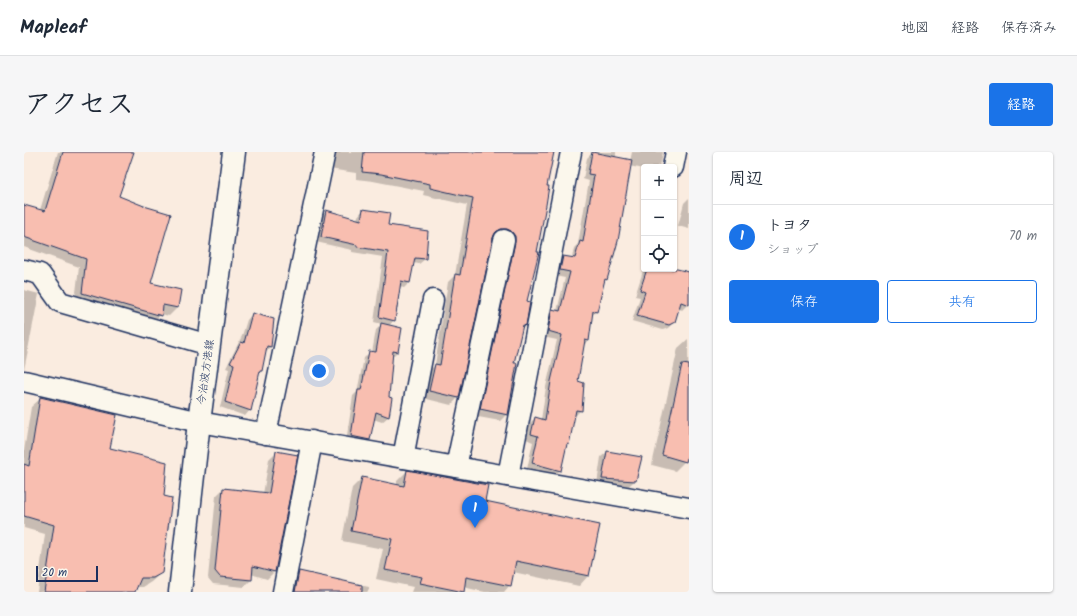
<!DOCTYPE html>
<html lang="ja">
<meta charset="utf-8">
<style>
body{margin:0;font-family:Kalam,"Klee One",sans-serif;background:#f6f6f7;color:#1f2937}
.controls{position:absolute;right:12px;top:12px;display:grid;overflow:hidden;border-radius:4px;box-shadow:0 1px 3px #0004}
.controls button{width:36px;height:36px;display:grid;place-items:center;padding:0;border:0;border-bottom:1px solid #e0e1e3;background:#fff;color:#1f2937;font:20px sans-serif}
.scale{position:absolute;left:12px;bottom:10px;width:62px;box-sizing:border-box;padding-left:4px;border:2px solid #1b2f5e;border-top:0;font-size:11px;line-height:14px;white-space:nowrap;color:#1b2f5e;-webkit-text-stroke:3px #fbf7ec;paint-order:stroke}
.you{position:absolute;left:295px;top:219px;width:14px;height:14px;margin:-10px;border:3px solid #fff;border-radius:50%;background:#1a73e8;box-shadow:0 0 0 6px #1a73e833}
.badge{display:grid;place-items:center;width:26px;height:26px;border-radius:50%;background:#1a73e8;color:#fff;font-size:13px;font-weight:700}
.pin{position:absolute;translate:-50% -33px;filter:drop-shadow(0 1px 2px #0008)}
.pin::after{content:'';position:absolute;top:21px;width:14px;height:12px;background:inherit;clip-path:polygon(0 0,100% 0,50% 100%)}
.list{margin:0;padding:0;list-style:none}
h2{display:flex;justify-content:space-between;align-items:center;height:52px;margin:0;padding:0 16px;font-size:17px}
h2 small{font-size:13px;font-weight:400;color:#747a83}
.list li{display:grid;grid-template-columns:26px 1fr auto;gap:12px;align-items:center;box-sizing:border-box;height:64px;padding:0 16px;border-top:1px solid #e0e1e3}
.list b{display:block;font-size:15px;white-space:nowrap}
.list p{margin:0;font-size:13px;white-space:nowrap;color:#747a83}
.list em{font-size:13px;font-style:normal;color:#747a83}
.actions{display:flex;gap:8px;padding:12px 16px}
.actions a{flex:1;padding:9px 0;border:1px solid #1a73e8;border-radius:4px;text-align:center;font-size:14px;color:#1a73e8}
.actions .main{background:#1a73e8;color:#fff}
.icon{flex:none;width:22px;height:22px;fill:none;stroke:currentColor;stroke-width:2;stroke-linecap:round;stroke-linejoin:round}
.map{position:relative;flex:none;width:665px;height:440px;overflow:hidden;border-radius:4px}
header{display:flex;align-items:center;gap:24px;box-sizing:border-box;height:56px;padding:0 20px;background:#fff;border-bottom:1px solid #e0e1e3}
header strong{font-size:19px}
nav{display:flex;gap:22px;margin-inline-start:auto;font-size:14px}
.intro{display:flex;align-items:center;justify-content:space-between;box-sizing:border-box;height:96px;padding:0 24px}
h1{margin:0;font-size:28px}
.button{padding:10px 18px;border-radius:4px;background:#1a73e8;color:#fff;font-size:14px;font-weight:700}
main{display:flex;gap:24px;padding:0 24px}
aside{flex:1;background:#fff;border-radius:4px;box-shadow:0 1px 3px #0004}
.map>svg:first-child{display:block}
.shadow{fill:#0003}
.building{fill:#f8beb0;stroke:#1b2f5e}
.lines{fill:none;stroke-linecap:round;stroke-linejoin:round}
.street-casing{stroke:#1b2f5e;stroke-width:23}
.primary-casing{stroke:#1b2f5e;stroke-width:25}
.street{stroke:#fbf7ec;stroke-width:20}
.primary{stroke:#fbf7ec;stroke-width:22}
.labels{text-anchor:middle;stroke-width:3;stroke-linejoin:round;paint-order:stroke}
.street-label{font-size:11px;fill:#1b2f5e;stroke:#fbf7ec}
</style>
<header>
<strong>Mapleaf</strong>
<nav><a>地図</a><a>経路</a><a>保存済み</a></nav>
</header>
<div class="intro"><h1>アクセス</h1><a class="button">経路</a></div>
<main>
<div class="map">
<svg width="665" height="440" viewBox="0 0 665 440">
<rect width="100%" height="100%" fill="#faece0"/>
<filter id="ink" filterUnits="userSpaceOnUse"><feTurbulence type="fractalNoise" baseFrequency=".025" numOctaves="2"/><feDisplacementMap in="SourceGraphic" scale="8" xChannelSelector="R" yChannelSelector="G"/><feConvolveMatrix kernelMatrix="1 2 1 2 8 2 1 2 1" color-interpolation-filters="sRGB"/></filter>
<g filter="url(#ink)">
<!-- shadow -->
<g class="shadow">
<path d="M 34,0 L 109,0 L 94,44 L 126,131 L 156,138 L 153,156 L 145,164 L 137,162 L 129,171 L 51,149 L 55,115 L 0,95 L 0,54 L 16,58 Z"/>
<path d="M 310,0 L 529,0 L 502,150 L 501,173 L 497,177 L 489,212 L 483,262 L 476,269 L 449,264 L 475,84 L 468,84 L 468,85 L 434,246 L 427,253 L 399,246 L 404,220 L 411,213 L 424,130 L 431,123 L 443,53 L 399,43 L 400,39 L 349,29 L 332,27 L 332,21 L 305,17 Z"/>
<path d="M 574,0 L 592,0 L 592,52 L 582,127 L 579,130 L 572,160 L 567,164 L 564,189 L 560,193 L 553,230 L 557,258 L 551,264 L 550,264 L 544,292 L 541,296 L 536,318 L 531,324 L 503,317 L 509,290 L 502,287 L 505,272 L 511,266 L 517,268 L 522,235 L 533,188 L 519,185 L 523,163 L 529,158 L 533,159 L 541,126 L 531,124 L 533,110 L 539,105 L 548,106 L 550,96 L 554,92 L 565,29 L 559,27 L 563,6 L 568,1 L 574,2 Z"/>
<path d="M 608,0 L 639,0 L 637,11 L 633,15 L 620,15 L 620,17 L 605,14 Z"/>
<path d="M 665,46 L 665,77 L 654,74 L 660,51 Z"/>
<path d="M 339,58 L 363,74 L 403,80 L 401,107 L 395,112 L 389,111 L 385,131 L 380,136 L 376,135 L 370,168 L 365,174 L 373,200 L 368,205 L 364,246 L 367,246 L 364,265 L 358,270 L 349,267 L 345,288 L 340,293 L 322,290 L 329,244 L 333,240 L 340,206 L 346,200 L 348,201 L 352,178 L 358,172 L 350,170 L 359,105 L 328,100 L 328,98 L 292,90 L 298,64 L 303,59 L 333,68 L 334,64 Z"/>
<path d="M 620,116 L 620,117 L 649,117 L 665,121 L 664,152 L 658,158 L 654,156 L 650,170 L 644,176 L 639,178 L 608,169 L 616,145 L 611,144 Z"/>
<path d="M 0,138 L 15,142 L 0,218 Z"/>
<path d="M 228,162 L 249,168 L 246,195 L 241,200 L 226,258 L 221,264 L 196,255 L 205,217 L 202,216 L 218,184 L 223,168 Z"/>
<path d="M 664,187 L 665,294 L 661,309 L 651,319 L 628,313 L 654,196 Z"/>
<path d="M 17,246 L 85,297 L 139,345 L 137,421 L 127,430 L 119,435 L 112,435 L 108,440 L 13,440 L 21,382 L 0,376 L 0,299 L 7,255 Z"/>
<path d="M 252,300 L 273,303 L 250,420 L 243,427 L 227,422 L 227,428 L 220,435 L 189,432 L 184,426 L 192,344 L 199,337 L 239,342 L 245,307 Z"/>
<path d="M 583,300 L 617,306 L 611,328 L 605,334 L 573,332 L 577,305 Z"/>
<path d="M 383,319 L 459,349 L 575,373 L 564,424 L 555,434 L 489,420 L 486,433 L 480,440 L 461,440 L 439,435 L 438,440 L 387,440 L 389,435 L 352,427 L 359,397 L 318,389 L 328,336 L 338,326 L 373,333 L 373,329 Z"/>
<path d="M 275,420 L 345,435 L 345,438 L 343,440 L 266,440 L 270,425 Z"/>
</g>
<!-- building -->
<g class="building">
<path d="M 39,0 L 110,0 L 95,44 L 120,54 L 147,62 L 127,131 L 157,138 L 154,156 L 139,153 L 138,164 L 58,141 L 62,107 L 0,85 L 0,53 L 21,59 Z"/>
<path d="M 340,0 L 530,0 L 523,34 L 525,34 L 522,53 L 513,100 L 515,100 L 503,149 L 506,150 L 502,174 L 499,173 L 490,211 L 493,211 L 484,263 L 456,257 L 491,90 L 491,84 L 487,79 L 483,77 L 477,77 L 472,80 L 469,86 L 435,246 L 405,239 L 411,212 L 416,213 L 431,122 L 436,123 L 449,46 L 406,36 L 406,32 L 357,22 L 338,20 Z"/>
<path d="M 568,0 L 608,8 L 594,89 L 583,128 L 581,127 L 573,160 L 569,159 L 565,189 L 561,188 L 554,229 L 560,231 L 558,259 L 552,258 L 545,293 L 543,292 L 537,319 L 508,311 L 514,284 L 507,282 L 511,265 L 521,268 L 527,229 L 538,183 L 524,179 L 528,157 L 536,159 L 546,120 L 536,118 L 539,104 L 551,106 L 556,89 L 559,90 L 570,23 L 564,22 Z"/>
<path d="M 339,57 L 366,61 L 364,73 L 404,79 L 402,107 L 391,106 L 386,131 L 377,129 L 371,169 L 355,165 L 364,100 L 333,95 L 333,93 L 297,85 L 302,58 L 337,68 Z"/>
<path d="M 623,117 L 653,117 L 665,120 L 665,153 L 657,150 L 651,170 L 645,173 L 613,164 L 621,140 L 616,138 Z"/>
<path d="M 228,161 L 250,167 L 247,195 L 243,194 L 238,219 L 236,219 L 227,259 L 201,250 L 210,212 L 206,211 L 217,190 L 220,191 Z"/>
<path d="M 357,171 L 378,176 L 374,200 L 369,199 L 365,245 L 368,246 L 365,265 L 352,260 L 346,288 L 327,284 L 334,238 L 337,238 L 345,199 L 352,200 Z"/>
<path d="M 658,212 L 665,213 L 665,298 L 662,310 L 638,303 Z"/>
<path d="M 16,245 L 93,263 L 86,296 L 143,310 L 140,344 L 148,346 L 138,421 L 129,426 L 117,426 L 111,440 L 20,440 L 30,373 L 0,364 L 0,312 L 5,314 Z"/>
<path d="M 252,299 L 274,303 L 251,420 L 229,414 L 228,428 L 196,425 L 191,419 L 199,336 L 245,341 Z"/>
<path d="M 583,299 L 618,305 L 612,329 L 578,327 Z"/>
<path d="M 383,318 L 464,333 L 461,349 L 576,373 L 565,424 L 492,409 L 487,434 L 442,425 L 440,440 L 396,431 L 398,425 L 361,418 L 368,387 L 327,379 L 338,325 L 380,334 Z"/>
<path d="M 275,419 L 338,433 L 338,440 L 271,440 Z"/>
</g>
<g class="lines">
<!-- street casing -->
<g class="street-casing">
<g id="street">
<path d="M 649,15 L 652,0"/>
<path d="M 0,118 L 16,122 L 36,150 L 185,193"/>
<path d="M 0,229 L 175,270 L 665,356"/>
<path d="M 242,282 L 301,0"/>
<path d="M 379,306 L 409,148"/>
<path d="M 432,315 L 480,88"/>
<path d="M 484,324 L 547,0"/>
<path d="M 259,440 L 288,289"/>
</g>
</g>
<!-- primary casing -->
<g class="primary-casing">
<path id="primary" d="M 156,440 L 175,270 L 210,0"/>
</g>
<!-- street -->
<use href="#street" class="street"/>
<!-- primary -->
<use href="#primary" class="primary"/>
</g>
</g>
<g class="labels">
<!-- street labels -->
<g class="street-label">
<text transform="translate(181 220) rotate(-82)" y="4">今治波方港線</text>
</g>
</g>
</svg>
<div class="controls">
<button>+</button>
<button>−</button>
<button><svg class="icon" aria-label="locate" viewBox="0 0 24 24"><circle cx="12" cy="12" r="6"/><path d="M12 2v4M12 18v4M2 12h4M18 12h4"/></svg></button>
</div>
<div class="scale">20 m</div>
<div class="you"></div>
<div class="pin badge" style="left:451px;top:376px">1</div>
</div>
<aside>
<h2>周辺<small></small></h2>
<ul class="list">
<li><span class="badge">1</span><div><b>トヨタ</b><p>ショップ</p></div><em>70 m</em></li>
</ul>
<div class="actions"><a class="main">保存</a><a>共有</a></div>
</aside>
</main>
